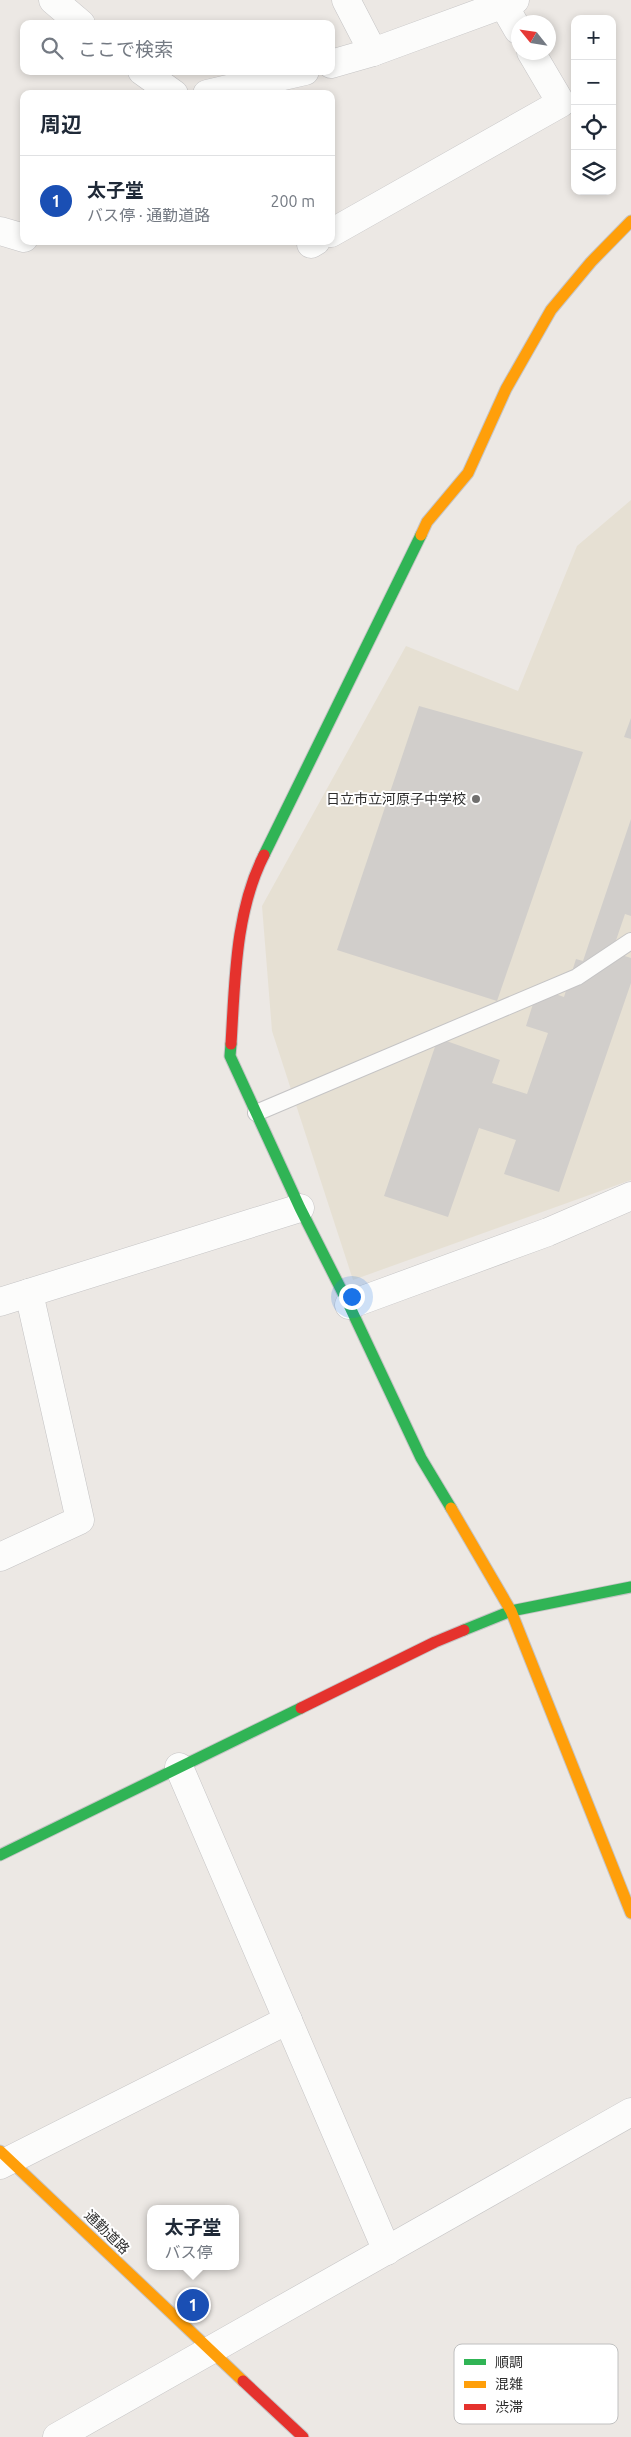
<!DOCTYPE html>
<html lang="ja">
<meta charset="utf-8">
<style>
body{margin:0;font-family:Ubuntu,"Noto Sans JP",sans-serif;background:#f2f2f3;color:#1f2937}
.controls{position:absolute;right:15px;top:15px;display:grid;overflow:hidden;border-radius:10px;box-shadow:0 2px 8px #0003}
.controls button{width:45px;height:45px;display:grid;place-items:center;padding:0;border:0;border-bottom:1px solid #e0e1e3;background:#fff;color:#1f2937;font:25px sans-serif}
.compass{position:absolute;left:511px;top:15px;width:45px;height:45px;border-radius:50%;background:#fff;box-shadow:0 2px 8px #0003;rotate:300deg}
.you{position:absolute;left:351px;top:1296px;width:18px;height:18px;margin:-12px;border:4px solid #fff;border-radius:50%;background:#1a73e8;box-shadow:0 0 0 8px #1a73e833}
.badge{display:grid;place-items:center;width:32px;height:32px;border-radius:50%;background:#706f6e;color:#fff;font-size:16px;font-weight:700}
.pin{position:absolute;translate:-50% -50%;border:2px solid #fff;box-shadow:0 1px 5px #0006}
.popup{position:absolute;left:147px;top:2205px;width:92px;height:65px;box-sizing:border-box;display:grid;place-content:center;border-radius:10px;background:#fff;filter:drop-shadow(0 1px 4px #0005);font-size:16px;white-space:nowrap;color:#747a83}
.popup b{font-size:19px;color:#1f2937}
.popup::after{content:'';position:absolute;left:50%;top:100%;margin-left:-10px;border:10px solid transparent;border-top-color:#fff}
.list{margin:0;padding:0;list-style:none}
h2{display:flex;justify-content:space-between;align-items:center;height:65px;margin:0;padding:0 20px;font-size:21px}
h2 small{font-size:16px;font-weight:400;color:#747a83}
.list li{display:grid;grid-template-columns:32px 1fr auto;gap:15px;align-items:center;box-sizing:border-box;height:90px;padding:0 20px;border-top:1px solid #e0e1e3}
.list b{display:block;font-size:19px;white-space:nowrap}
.list p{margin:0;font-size:16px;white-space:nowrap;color:#747a83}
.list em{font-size:16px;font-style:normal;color:#747a83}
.icon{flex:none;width:28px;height:28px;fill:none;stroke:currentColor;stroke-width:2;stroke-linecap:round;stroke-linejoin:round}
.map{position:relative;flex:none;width:631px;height:2437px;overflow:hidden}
.search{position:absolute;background:#fff;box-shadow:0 2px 8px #0003;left:20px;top:20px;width:315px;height:55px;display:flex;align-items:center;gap:12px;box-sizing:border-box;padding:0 18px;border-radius:10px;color:#747a83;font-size:19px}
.panel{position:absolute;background:#fff;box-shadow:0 2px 8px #0003;left:20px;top:90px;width:315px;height:155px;border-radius:10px}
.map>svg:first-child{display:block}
.education{fill:#e6e0d3}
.building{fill:#d1cecb}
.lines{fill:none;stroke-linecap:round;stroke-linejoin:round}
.lane-casing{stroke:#c5c4c5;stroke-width:18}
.street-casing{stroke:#c5c4c5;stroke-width:29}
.fast-casing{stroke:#c5c4c5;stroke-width:13}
.slow-casing{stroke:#c5c4c5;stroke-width:13}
.jam-casing{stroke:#c5c4c5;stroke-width:13}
.lane{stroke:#fcfcfb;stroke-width:16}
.street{stroke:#fcfcfb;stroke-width:28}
.fast{stroke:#30b455;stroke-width:11}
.slow{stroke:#ff9f0a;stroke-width:11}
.jam{stroke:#e5322d;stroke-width:11}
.poi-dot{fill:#706f6e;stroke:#fff;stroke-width:2}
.labels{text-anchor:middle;stroke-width:4;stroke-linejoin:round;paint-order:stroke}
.poi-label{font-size:14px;fill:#2e2e2e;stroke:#fff;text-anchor:end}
.street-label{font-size:14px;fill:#2e2e2e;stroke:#fff}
.key{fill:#fff;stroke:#c0c0c0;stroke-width:1}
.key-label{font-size:14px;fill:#2e2e2e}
</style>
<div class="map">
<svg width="631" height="2437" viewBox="0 0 631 2437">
<rect width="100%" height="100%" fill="#ece8e4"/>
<!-- education -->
<path class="education" d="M 631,500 L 631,1180 L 353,1280 L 272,1031 L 262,906 L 406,646 L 518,691 L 577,546 Z"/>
<!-- building -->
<g class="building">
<path d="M 419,706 L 583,752 L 497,1001 L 337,950 Z"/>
<path d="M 631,718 L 631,739 L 624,737 Z"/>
<path d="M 631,819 L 631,916 L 625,914 L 612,952 L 631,958 L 631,983 L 559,1192 L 504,1174 L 516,1140 L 479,1128 L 448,1217 L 384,1196 L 438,1038 L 500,1060 L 492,1083 L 527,1094 L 548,1033 L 526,1026 L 538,988 L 564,997 L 576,959 L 583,961 Z"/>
</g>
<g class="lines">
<!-- lane casing -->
<g class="lane-casing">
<path id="lane" d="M 256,1113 L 577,977 L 631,941"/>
</g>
<!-- street casing -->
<g class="street-casing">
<g id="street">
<path d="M 53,0 L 81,24"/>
<path d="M 346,0 L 373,52"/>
<path d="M 503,4 L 518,30"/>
<path d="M 331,64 L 373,52 L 515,0"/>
<path d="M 142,71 L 174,94"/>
<path d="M 207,94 L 305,71"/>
<path d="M 0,231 L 24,238"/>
<path d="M 331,233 L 561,103 L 531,52"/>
<path d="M 311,244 L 316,241"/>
<path d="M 0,1302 L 300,1208"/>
<path d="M 349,1305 L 548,1232 L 631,1196"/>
<path d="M 0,1557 L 80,1520 L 29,1293"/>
<path d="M 179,1767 L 387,2251"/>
<path d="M 0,2165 L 288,2020"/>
<path d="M 57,2437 L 631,2112"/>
</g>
</g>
<!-- fast casing -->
<g class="fast-casing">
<g id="fast">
<path d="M 264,855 L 421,535"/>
<path d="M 231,1044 L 230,1056 L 300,1208 L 349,1305 L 421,1458 L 451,1508"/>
<path d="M 464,1630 L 511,1611 L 631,1587"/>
<path d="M 0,1855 L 301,1708"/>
</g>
</g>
<!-- slow casing -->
<g class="slow-casing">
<g id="slow">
<path d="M 421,535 L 427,522 L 468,473 L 506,389 L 551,310 L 591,262 L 631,221"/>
<path d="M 451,1508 L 511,1611 L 631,1913"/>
<path d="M 0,2151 L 243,2381"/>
</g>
</g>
<!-- jam casing -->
<g class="jam-casing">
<g id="jam">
<path d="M 231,1044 C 235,981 235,912 264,855"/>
<path d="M 301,1708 L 435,1642 L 464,1630"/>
<path d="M 243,2381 L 303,2437"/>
</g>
</g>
<!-- lane -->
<use href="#lane" class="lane"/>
<!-- street -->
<use href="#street" class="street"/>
<!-- fast -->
<use href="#fast" class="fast"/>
<!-- slow -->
<use href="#slow" class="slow"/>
<!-- jam -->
<use href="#jam" class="jam"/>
</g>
<!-- markers -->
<circle class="poi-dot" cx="476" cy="799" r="5"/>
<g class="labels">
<!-- poi labels -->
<g class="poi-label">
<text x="466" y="804">日立市立河原子中学校</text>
</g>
<!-- street labels -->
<g class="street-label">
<text transform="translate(107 2232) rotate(44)" y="5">通勤道路</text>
</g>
</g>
<!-- legend -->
<rect x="454" y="2344" width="164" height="80" rx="8" class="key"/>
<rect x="464" y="2359" width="22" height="6" fill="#30b455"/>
<rect x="464" y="2381" width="22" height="7" fill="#ff9f0a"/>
<rect x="464" y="2404" width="22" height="6" fill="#e5322d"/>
<g class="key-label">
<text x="495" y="2367">順調</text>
<text x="495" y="2389">混雑</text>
<text x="495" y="2412">渋滞</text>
</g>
</svg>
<div class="controls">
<button>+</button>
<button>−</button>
<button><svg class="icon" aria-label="locate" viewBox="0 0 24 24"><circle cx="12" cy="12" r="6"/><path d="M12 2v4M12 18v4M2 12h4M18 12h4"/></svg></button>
<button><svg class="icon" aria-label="layers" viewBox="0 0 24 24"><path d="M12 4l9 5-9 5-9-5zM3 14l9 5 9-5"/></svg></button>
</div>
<svg class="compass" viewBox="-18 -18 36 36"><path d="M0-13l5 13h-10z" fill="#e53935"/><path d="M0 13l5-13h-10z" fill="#747a83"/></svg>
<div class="you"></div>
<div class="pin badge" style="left:193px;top:2305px;background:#1a4fb4">1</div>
<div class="popup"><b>太子堂</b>バス停</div>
<div class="search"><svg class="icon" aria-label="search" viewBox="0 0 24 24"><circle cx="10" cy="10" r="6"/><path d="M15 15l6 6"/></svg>ここで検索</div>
<section class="panel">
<h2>周辺<small></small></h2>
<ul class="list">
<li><span class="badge" style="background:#1a4fb4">1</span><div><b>太子堂</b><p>バス停 · 通勤道路</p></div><em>200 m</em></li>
</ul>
</section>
</div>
